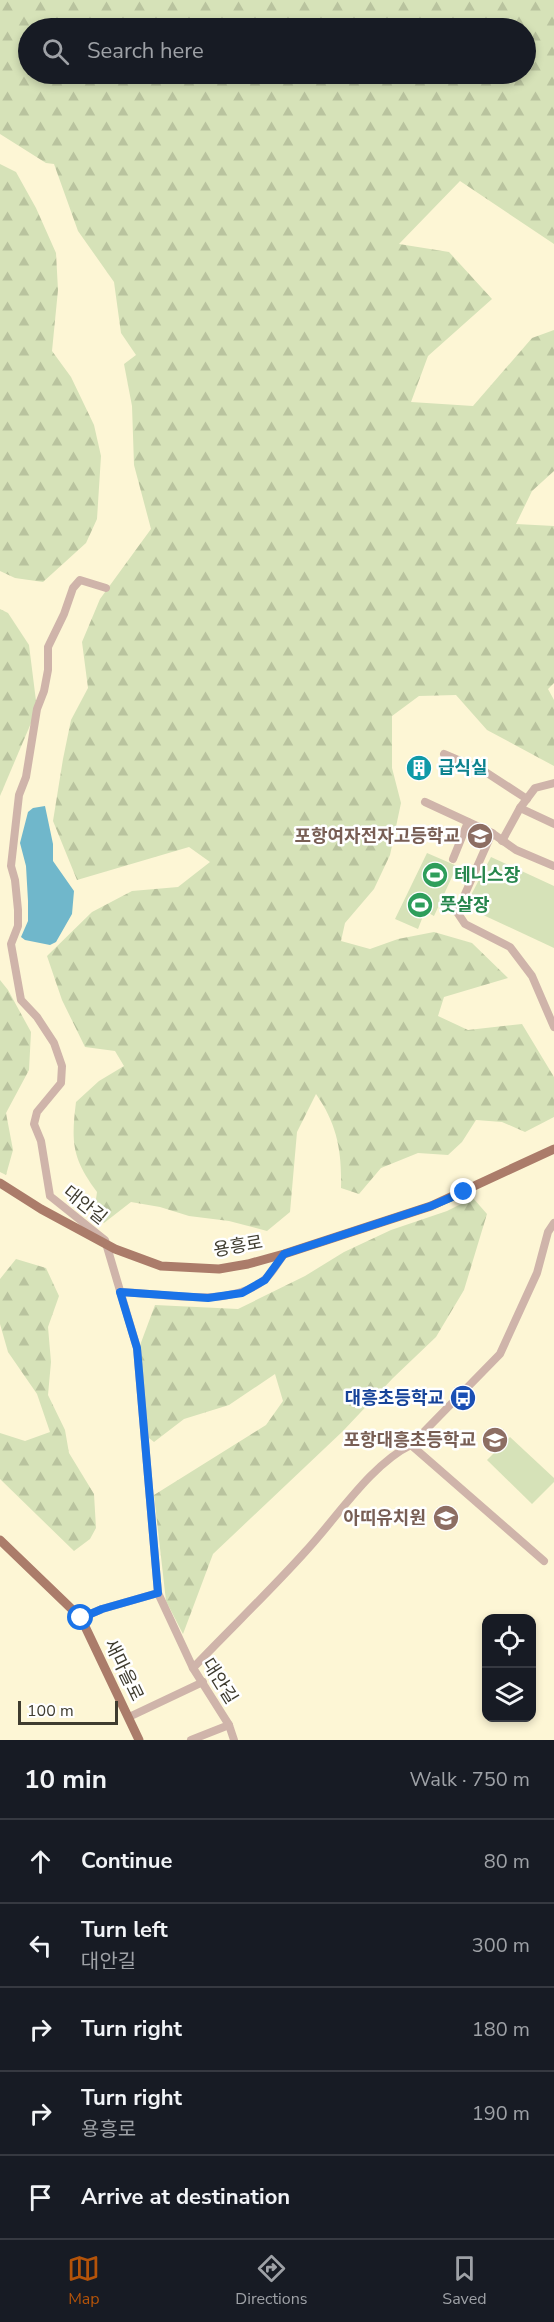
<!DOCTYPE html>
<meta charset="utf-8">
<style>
body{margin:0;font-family:"Nunito Sans","Noto Sans KR",sans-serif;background:#242831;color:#f1f3f6}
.controls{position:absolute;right:18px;bottom:18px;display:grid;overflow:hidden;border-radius:12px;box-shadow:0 3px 9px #0003}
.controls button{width:54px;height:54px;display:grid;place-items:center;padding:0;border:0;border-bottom:2px solid #363941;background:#171b24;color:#f1f3f6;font:30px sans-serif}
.scale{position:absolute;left:18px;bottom:15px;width:100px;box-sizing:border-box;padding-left:6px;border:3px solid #3f3c2f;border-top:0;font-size:16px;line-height:21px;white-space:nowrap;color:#3f3c2f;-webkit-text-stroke:4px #fff;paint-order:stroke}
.stop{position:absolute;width:18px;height:18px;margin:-14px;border:4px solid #1a73e8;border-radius:50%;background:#fff}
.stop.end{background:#1a73e8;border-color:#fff;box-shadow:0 2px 6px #0008}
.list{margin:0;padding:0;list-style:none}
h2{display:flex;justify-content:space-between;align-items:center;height:78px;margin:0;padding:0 24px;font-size:26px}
h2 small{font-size:20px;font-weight:400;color:#9ea1a6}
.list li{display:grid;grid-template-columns:39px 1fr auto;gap:18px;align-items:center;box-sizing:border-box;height:84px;padding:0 24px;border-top:2px solid #363941}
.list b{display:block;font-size:22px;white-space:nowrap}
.list p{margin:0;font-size:20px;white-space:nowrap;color:#9ea1a6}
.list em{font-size:20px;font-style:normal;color:#9ea1a6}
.icon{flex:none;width:33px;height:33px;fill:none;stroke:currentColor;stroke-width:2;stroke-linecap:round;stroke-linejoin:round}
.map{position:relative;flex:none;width:554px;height:1740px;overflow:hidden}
.search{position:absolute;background:#171b24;box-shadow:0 3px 9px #0003;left:18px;right:18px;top:18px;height:66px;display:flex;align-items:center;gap:15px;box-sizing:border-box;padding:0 21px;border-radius:33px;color:#9ea1a6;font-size:22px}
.sheet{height:498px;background:#171b24}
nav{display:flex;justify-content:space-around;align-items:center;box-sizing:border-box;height:84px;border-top:2px solid #363941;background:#171b24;font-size:16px;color:#9ea1a6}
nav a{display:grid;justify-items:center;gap:3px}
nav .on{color:#b45309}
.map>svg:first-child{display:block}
.forest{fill:url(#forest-firs);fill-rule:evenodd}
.pitch{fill:#d6e2b8}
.water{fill:#70b7cb}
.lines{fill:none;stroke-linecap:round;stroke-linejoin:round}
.minor{stroke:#cfb4aa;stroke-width:8}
.major{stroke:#ab7c6a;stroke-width:9}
.route{stroke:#1a73e8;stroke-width:8}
.labels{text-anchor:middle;stroke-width:5;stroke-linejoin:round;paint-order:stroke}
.culture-label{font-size:18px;font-weight:bold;fill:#0d838f;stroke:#fff;text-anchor:start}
.education-label{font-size:18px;font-weight:bold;fill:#785e54;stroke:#fff;text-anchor:end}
.leisure-label{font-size:18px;font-weight:bold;fill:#27864d;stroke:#fff;text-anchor:start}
.street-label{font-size:18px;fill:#3f3c2f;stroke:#fff}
.transit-label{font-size:18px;font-weight:bold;fill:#164399;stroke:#fff;text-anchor:end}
</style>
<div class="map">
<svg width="554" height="1740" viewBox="0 0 554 1740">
<defs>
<pattern id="forest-firs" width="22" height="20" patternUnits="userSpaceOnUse" patternTransform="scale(1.5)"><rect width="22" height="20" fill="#d6e2b8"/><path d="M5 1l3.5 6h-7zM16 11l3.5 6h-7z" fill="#b9c39e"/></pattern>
</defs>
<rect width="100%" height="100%" fill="#fdf6d5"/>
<!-- forest -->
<g class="forest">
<path d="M 0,0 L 554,0 L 554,244 L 460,181 L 399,244 L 449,252 L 492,299 L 428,356 L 411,402 L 473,406 L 532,338 L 554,330 L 554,471 L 532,491 L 516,524 L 554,526 L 554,683 L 548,689 L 554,700 L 554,766 L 487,730 L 456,695 L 419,696 L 392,716 L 392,768 L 401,803 L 390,855 L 374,889 L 345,923 L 341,941 L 370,949 L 398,939 L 434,932 L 472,943 L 508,978 L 444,997 L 438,1016 L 468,1030 L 522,1024 L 554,1077 L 554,1117 L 525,1132 L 502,1122 L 476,1120 L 462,1142 L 448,1155 L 418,1153 L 381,1168 L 359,1194 L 341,1188 C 342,1151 337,1124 316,1094 L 297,1132 L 290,1212 L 267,1231 L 229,1221 L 189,1216 L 160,1207 L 131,1202 L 104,1223 L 94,1213 L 97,1192 C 72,1158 71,1143 76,1102 L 99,1081 L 124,1066 L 115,1051 L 85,1047 L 62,1000 L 47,956 L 92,912 L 132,891 L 178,887 L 210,862 L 189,847 L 77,880 L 53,821 L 63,759 L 71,720 L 88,688 L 82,642 L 100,599 L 151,529 L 134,465 L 132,406 L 124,364 L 136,355 L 121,333 L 114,282 L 78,231 L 54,164 L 46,163 L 0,134 ZM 28,28 L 526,28 L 526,74 L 28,74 Z"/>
<path d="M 0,164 L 16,172 L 36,208 L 56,253 L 58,290 L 52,351 L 71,377 L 94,425 L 101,456 L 97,519 L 86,543 L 43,582 L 15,578 L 0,571 Z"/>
<path d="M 0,609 L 8,613 L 29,645 L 37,709 L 0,796 Z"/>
<path d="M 0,980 L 8,990 L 31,1032 L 29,1070 L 6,1113 L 13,1150 L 6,1175 L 0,1172 Z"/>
<path d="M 473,1198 L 487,1214 L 464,1290 L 436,1337 L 393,1378 L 343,1431 L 213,1554 L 183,1634 L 166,1601 L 154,1495 L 266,1425 L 283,1401 L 275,1374 L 229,1405 L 184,1419 L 154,1442 L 149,1438 L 139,1348 L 155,1305 L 238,1309 L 305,1276 L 344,1252 L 391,1230 L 447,1211 Z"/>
<path d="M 16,1259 L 46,1268 L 59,1296 L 48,1327 L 51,1362 L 48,1395 L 65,1430 L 69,1453 L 94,1494 L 96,1528 L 90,1539 L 74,1551 L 0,1479 L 0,1433 L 25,1441 L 50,1432 L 37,1394 L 8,1352 L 0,1324 L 0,1279 Z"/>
</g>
<!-- pitch -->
<g class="pitch">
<path d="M 427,853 L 457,866 L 434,916 L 425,911 L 418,929 L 395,919 Z"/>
<path d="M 491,857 L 554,886 L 554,948 L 481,914 L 472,908 L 471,895 Z"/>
<path d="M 510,1437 L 554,1478 L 554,1482 L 532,1504 L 487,1460 Z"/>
</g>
<!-- water -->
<path class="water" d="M 45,806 L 53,844 L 53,861 L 74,891 L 72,914 L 56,942 L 50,945 L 25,940 L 21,937 L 28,921 L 28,901 L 26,866 L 20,843 L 28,812 L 33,808 Z"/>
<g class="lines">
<!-- minor -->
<g class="minor">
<path d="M 106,588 L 80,580 L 73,588 L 64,614 L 48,647 L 48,670 L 44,691 L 37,709 L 26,777 L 19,795 L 11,866 L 15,880 L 18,910 L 18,926 L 11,944 L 21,1000 L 37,1017 L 54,1043 L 62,1066 L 61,1083 L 37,1112 L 34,1124 L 41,1141 L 50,1196 L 105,1240 L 137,1348 L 158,1593 L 193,1668 L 229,1725 L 234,1740"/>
<path d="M 444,754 L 484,771 L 527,799"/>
<path d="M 425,802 L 492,833 L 516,850 L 554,866"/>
<path d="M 520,808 L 554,824"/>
<path d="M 492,833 L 457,912 L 465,924 L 510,947 L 532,976 L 554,1027"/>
<path d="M 502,841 L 520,808 L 535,788 L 554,783"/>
<path d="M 453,859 L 468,822"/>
<path d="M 120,1292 C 162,1293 230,1309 264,1280 C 272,1274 278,1262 284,1254"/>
<path d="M 411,1445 L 544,1561"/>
<path d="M 81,1618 L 102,1609 L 158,1593"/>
<path d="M 193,1668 C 230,1629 269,1592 305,1552 C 336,1519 371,1464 411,1445 L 500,1354 L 537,1273 L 548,1232 L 554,1223"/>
<path d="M 129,1717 L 203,1682"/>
<path d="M 191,1740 L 229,1725"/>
</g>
<!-- major -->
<g class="major">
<path d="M 0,1183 L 41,1209 L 115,1249 L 161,1266 L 219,1269 L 248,1264 L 284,1254 L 431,1206 L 554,1149"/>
<path d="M 0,1540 L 81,1618 L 139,1740"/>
</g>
</g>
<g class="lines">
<!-- route -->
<path class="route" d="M 81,1618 L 102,1609 L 158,1593 L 137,1348 L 120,1292 L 208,1298 L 242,1293 L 265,1280 L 284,1254 L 431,1206 L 464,1192"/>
</g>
<!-- icons -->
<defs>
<g id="building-disc" transform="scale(1.35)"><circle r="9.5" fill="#0f9aa8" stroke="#fff"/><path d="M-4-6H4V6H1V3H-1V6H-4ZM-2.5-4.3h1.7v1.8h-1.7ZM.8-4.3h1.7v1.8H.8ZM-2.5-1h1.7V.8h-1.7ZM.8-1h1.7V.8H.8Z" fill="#fff"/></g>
<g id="school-disc" transform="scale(1.35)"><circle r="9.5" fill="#8d6e63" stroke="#fff"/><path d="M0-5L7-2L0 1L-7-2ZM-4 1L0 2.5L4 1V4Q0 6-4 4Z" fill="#fff"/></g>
<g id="stadium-disc" transform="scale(1.35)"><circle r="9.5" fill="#2e9e5b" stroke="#fff"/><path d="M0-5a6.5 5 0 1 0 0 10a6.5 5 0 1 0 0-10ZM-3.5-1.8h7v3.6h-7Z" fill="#fff"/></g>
<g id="bus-disc" transform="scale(1.35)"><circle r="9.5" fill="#1a4fb4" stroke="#fff"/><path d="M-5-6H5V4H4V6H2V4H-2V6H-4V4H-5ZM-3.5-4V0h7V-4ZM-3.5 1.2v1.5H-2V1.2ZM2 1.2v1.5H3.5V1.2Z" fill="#fff"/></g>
</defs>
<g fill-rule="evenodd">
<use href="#building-disc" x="419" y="768"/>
<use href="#school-disc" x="480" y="836"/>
<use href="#stadium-disc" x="435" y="875"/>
<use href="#stadium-disc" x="420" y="905"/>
<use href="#bus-disc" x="463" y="1398"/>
<use href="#school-disc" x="495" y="1440"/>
<use href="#school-disc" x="446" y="1518"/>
</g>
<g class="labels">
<!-- culture labels -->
<g class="culture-label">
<text x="438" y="774">급식실</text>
</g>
<!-- education labels -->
<g class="education-label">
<text x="460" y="842">포항여자전자고등학교</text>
<text x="476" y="1446">포항대흥초등학교</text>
<text x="426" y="1524">아띠유치원</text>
</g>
<!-- leisure labels -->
<g class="leisure-label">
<text x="454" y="881">테니스장</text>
<text x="440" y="911">풋살장</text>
</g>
<!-- street labels -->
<g class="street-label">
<text transform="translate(85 1205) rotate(39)" y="6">대안길</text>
<text transform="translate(238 1246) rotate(-10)" y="6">용흥로</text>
<text transform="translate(124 1670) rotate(64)" y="6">새마을로</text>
<text transform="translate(220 1681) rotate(58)" y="6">대안길</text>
</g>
<!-- transit labels -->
<g class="transit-label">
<text x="444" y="1404">대흥초등학교</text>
</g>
</g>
</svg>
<div class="controls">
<button><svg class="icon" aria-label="locate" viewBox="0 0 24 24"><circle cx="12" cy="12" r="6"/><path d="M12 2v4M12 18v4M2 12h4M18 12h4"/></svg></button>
<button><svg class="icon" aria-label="layers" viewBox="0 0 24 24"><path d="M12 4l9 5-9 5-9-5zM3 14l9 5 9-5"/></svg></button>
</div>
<div class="scale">100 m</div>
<div class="stop" style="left:81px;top:1618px"></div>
<div class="stop end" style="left:464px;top:1192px"></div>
<div class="search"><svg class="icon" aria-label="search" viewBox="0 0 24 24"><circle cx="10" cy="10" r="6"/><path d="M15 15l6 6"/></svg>Search here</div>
</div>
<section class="sheet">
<h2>10 min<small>Walk · 750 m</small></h2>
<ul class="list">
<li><svg class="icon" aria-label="ahead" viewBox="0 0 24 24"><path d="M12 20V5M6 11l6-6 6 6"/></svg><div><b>Continue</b></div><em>80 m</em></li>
<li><svg class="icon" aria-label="left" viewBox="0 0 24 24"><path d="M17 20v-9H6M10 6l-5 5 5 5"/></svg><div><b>Turn left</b><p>대안길</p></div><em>300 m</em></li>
<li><svg class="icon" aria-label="right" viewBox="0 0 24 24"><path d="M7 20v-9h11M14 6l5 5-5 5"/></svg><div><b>Turn right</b></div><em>180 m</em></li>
<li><svg class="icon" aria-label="right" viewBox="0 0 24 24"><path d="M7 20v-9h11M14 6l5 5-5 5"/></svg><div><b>Turn right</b><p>용흥로</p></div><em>190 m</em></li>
<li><svg class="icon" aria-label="arrive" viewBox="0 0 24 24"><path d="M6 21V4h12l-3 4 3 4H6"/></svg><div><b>Arrive at destination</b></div></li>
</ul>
</section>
<nav>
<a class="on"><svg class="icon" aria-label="map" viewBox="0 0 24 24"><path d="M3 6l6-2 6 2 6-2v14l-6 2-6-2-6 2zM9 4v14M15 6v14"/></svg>Map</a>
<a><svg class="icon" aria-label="directions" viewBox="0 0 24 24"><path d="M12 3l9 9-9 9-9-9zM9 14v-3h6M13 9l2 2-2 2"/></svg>Directions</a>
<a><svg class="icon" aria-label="saved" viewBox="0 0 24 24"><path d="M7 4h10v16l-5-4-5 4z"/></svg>Saved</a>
</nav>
